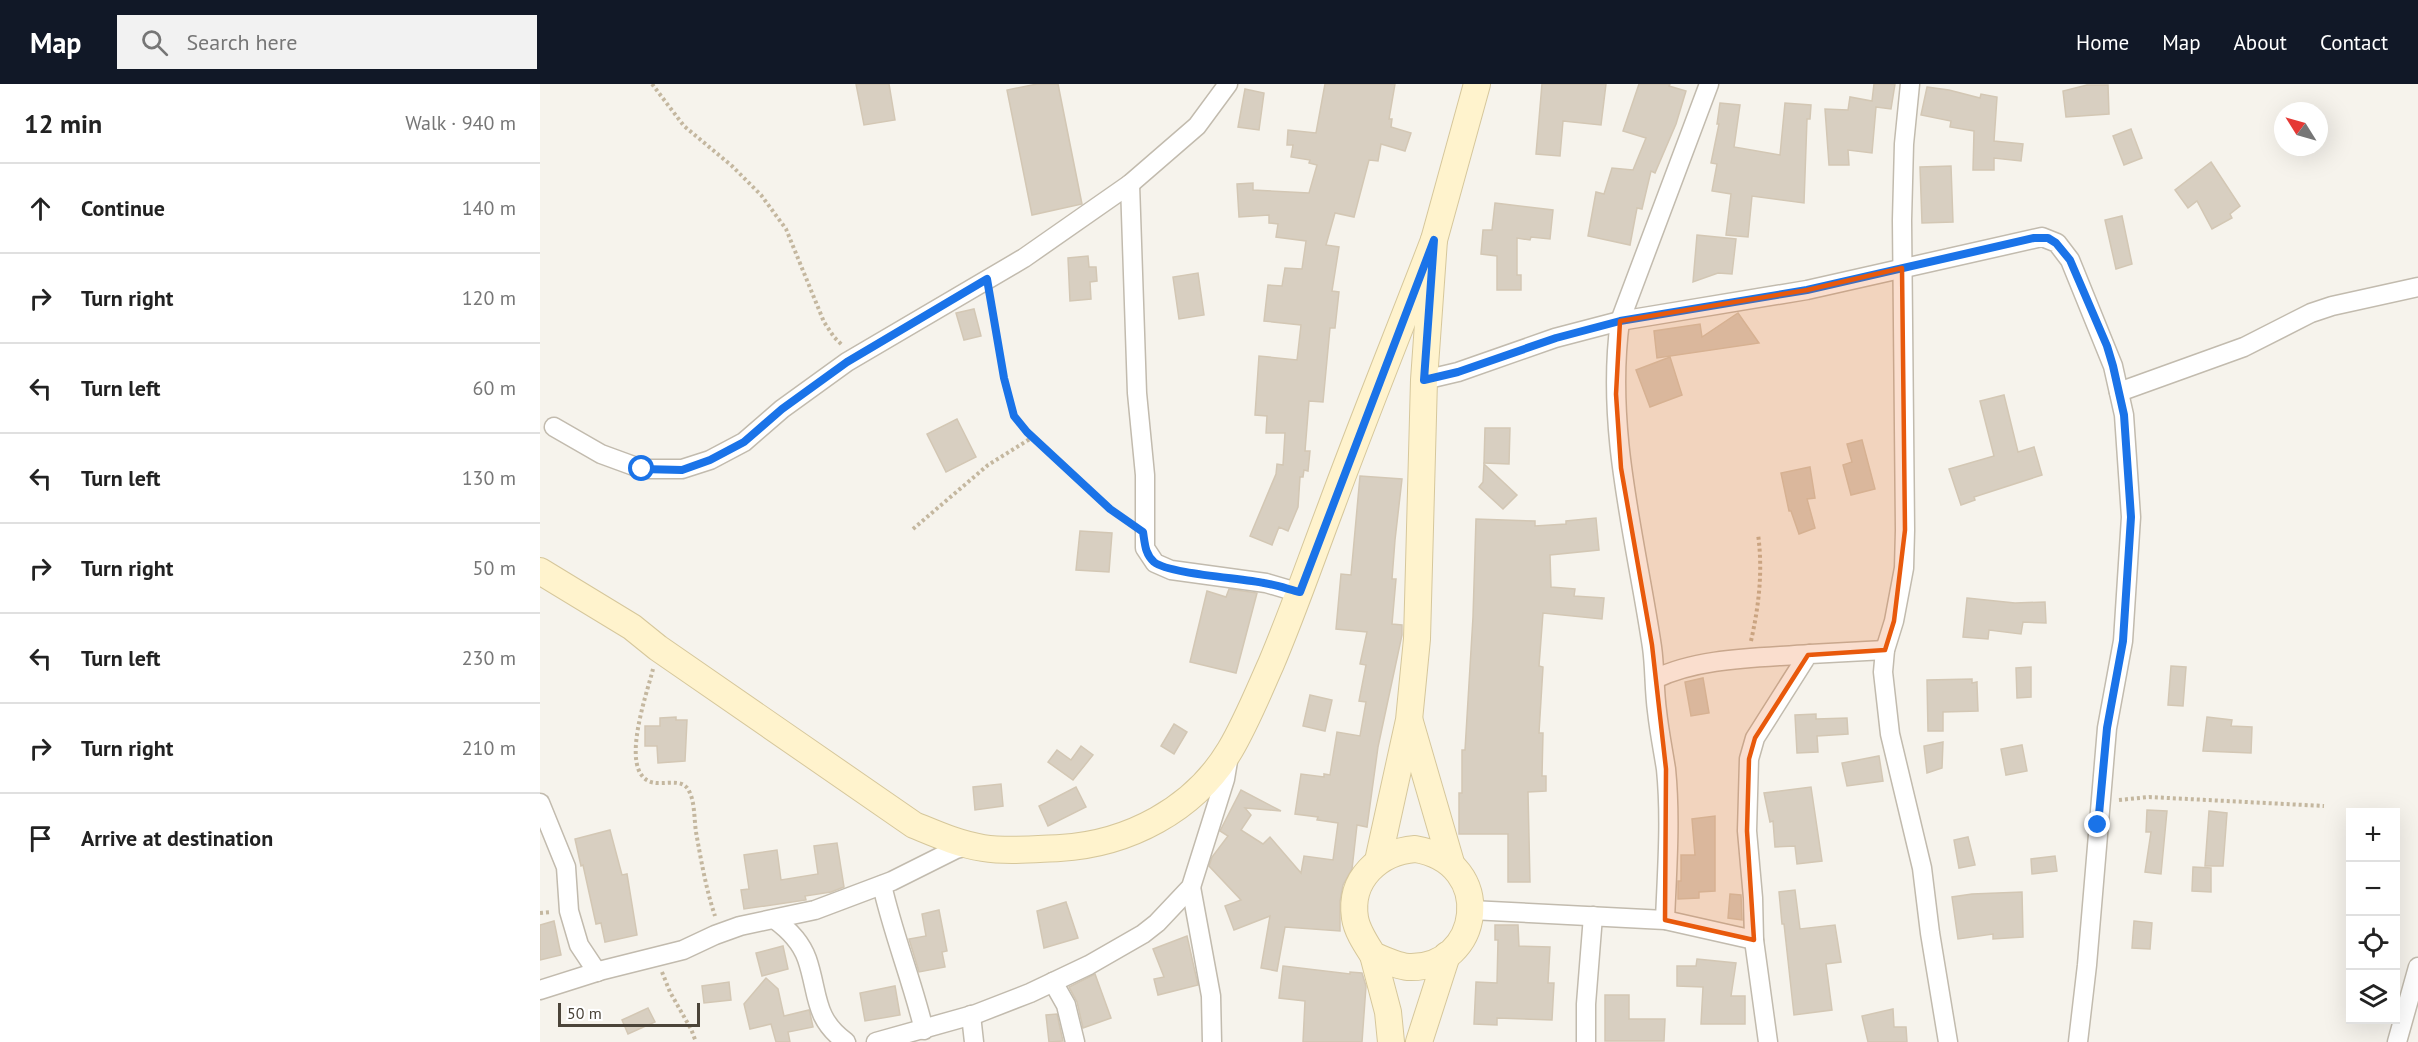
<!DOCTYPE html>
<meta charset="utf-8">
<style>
body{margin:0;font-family:"PT Sans",sans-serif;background:#f2f2f2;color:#222}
.controls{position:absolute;right:18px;bottom:18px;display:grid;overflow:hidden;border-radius:0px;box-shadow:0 6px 24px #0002}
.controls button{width:54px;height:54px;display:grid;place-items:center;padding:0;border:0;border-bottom:2px solid #e0e0e0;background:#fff;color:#222;font:30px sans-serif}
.compass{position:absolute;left:1734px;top:18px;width:54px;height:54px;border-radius:50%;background:#fff;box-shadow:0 6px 24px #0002;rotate:307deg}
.scale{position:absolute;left:18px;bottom:15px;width:142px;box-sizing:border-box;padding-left:6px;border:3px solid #4b4439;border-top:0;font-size:16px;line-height:21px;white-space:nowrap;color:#4b4439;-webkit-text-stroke:4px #fff;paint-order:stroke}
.stop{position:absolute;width:18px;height:18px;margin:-14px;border:4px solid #1a73e8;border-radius:50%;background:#fff}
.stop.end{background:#1a73e8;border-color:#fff;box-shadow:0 2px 6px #0008}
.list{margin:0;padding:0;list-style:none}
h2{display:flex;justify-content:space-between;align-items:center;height:78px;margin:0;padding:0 24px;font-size:26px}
h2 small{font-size:20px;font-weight:400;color:#767676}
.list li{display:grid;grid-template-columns:39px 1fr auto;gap:18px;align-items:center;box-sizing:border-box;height:90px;padding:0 24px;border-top:2px solid #e0e0e0}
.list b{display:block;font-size:22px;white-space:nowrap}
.list em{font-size:20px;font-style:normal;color:#767676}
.icon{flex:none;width:33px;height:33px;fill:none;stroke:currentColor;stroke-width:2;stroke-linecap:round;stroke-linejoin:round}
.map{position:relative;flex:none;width:1878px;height:958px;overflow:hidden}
header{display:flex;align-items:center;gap:36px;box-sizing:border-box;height:84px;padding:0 30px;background:#111827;color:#fff}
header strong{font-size:28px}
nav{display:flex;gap:33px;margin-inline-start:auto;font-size:21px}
.search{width:420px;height:54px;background:#f2f2f2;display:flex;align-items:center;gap:15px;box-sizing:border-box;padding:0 21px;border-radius:0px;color:#767676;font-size:22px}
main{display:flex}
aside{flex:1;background:#fff}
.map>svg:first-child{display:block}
.building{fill:#d8cfc1;stroke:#d3c7b4;stroke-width:1.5}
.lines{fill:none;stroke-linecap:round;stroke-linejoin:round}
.street-casing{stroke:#c2bbae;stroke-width:21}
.secondary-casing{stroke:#d6c79b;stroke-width:28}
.path{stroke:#c4b79f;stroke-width:4;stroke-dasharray:3 3;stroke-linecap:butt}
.street{stroke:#fff;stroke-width:18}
.secondary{stroke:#fff3cd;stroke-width:26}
.route{stroke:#1a73e8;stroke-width:8}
.marked{fill:#e8590c;fill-opacity:0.2;stroke:#e8590c;stroke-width:4.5;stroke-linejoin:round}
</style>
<header>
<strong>Map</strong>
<div class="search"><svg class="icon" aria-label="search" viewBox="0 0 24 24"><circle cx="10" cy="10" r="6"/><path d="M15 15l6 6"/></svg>Search here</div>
<nav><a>Home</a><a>Map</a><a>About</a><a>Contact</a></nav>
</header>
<main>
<aside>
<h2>12 min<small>Walk · 940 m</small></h2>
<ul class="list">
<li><svg class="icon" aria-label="ahead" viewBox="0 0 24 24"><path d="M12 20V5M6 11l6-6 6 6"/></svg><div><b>Continue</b></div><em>140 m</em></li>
<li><svg class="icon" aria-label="right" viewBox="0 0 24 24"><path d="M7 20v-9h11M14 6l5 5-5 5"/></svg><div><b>Turn right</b></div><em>120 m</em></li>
<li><svg class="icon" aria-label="left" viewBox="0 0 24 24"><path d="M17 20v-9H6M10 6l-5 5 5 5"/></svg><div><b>Turn left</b></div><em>60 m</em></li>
<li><svg class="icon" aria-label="left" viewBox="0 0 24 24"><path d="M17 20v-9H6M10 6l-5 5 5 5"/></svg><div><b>Turn left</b></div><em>130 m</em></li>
<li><svg class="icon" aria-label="right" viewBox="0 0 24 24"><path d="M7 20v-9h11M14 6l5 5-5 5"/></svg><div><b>Turn right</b></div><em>50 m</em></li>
<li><svg class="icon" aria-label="left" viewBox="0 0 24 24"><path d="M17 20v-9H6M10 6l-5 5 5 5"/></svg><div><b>Turn left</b></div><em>230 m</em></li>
<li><svg class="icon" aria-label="right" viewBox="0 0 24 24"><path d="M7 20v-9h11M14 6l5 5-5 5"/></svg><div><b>Turn right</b></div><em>210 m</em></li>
<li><svg class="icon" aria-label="arrive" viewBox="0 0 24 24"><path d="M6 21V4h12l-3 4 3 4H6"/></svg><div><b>Arrive at destination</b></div></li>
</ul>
</aside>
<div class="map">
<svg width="1878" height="958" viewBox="0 0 1878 958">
<rect width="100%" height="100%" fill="#f6f3ec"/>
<!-- building -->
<g class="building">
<path d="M 316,0 L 349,0 L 355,36 L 324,41 Z"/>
<path d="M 497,0 L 518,0 L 542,120 L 492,131 L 467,6 Z"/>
<path d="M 785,0 L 855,0 L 849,35 L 852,35 L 851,43 L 871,49 L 865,67 L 841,60 L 838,77 L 829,76 L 814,133 L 795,129 L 786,161 L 799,163 L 792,207 L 799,208 L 795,244 L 790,244 L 783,318 L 769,317 L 765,367 L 770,367 L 768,387 L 764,386 L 763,393 L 760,393 L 758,423 L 748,447 L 739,443 L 732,461 L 710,452 L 736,390 L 737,380 L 743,381 L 745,349 L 726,349 L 727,332 L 715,331 L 719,272 L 757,276 L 761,241 L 724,237 L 728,201 L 742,202 L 745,184 L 762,185 L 766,157 L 736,153 L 738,140 L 729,139 L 729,131 L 699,133 L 697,100 L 713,99 L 713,106 L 769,109 L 777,81 L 769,79 L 770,76 L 751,73 L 753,61 L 747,61 L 748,46 L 776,49 Z"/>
<path d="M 1002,0 L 1066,0 L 1061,41 L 1023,37 L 1020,72 L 996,70 Z"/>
<path d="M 1099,0 L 1130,0 L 1129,2 L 1146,7 L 1136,40 L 1115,89 L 1111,87 L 1102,125 L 1097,124 L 1090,161 L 1048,152 L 1056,108 L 1064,110 L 1072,84 L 1093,86 L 1106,54 L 1083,47 Z"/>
<path d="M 1334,0 L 1355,0 L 1351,25 L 1336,23 L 1332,69 L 1308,66 L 1309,81 L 1289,81 L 1285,25 L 1308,26 L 1310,13 L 1332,17 Z"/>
<path d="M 1547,1 L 1568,1 L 1569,30 L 1526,33 L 1523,7 Z"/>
<path d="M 1387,3 L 1409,6 L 1440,14 L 1441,10 L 1457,13 L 1454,57 L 1483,60 L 1481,77 L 1454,74 L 1454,86 L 1433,86 L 1434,47 L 1410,43 L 1411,37 L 1381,31 Z"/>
<path d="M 705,5 L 724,9 L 719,46 L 698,43 Z"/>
<path d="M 1180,19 L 1200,21 L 1194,63 L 1240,71 L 1245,19 L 1271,21 L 1270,35 L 1267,35 L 1264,119 L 1212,112 L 1208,153 L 1186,151 L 1191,110 L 1172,107 L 1177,80 L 1171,79 L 1179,40 L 1177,40 Z"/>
<path d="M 1591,45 L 1602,74 L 1584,81 L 1573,52 Z"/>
<path d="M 1671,78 L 1700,122 L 1690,130 L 1692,134 L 1672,145 L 1657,117 L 1648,124 L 1635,106 Z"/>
<path d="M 1411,82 L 1413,138 L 1382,139 L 1380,83 Z"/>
<path d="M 955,119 L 1013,126 L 1010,155 L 991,153 L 990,156 L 977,154 L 977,191 L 981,191 L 981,206 L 957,206 L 957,172 L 941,170 L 943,146 L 952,146 Z"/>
<path d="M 1582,132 L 1592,180 L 1576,185 L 1565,136 Z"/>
<path d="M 1157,151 L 1196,155 L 1192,190 L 1178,189 L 1153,198 Z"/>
<path d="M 548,172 L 549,183 L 556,183 L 557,197 L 550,198 L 551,215 L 530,217 L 528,174 Z"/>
<path d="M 658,189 L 664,231 L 639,235 L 633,193 Z"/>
<path d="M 434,225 L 441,252 L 424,256 L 416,229 Z"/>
<path d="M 1198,229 L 1219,259 L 1117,274 L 1114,247 L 1160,240 L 1162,253 Z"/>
<path d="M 1130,273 L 1142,311 L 1110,323 L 1096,286 Z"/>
<path d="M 1464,311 L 1478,368 L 1494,363 L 1502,391 L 1434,413 L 1435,416 L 1421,421 L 1409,385 L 1454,372 L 1440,317 Z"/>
<path d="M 417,335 L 436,373 L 406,388 L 387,350 Z"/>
<path d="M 945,344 L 970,344 L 969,380 L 944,379 Z"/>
<path d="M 1322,356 L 1335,405 L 1311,411 L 1303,381 L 1312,378 L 1307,360 Z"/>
<path d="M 944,380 L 977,411 L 963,425 L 939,403 L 943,398 Z"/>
<path d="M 1270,383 L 1275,414 L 1267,415 L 1275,444 L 1259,450 L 1251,427 L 1249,427 L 1241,389 Z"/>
<path d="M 820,392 L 862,395 L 855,456 L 852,495 L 856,495 L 852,540 L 862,541 L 862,551 L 838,663 L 827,743 L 817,741 L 812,785 L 803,801 L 800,817 L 800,847 L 745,843 L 737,887 L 721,884 L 730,832 L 694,846 L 685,822 L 701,816 L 669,782 L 672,773 L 688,752 L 680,747 L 701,706 L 741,727 L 705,724 L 711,731 L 701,746 L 723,760 L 730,753 L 761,789 L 764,772 L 793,776 L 798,739 L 777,736 L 778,733 L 755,730 L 761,690 L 784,693 L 784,690 L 790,691 L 797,648 L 820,652 L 826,618 L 819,617 L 826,581 L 820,580 L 827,548 L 796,545 L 801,490 L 811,491 Z"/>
<path d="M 1056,434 L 1059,466 L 1010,471 L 1011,503 L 1035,505 L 1034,512 L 1064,514 L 1062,535 L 1003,529 L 999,582 L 1003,583 L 999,649 L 1003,649 L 1002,692 L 1006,692 L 1006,707 L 988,708 L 990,798 L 968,798 L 968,750 L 919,750 L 919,709 L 922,709 L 922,666 L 925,666 L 933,533 L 936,435 L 995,437 L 995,442 L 1026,440 L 1026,437 Z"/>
<path d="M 540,447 L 572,449 L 569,488 L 536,486 Z"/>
<path d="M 689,505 L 717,509 L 696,589 L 650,578 L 667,507 L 686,513 Z"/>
<path d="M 1427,514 L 1475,519 L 1505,518 L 1506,539 L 1483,538 L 1481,550 L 1449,546 L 1448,555 L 1423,553 Z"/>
<path d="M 1631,582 L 1646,583 L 1643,622 L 1628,621 Z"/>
<path d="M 1491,583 L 1491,613 L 1477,614 L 1476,584 Z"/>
<path d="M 1163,594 L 1169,629 L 1151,632 L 1145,598 Z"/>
<path d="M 1432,595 L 1432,599 L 1437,598 L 1437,601 L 1438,627 L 1403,628 L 1403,647 L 1388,647 L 1387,596 Z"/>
<path d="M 770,611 L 792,616 L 785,647 L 763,642 Z"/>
<path d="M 1276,630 L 1276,635 L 1307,634 L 1308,650 L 1277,652 L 1278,668 L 1257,669 L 1255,631 Z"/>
<path d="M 136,633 L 136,636 L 147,636 L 145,677 L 118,679 L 117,662 L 105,662 L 105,642 L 120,642 L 120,634 Z"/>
<path d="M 1667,633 L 1692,636 L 1691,642 L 1712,643 L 1711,669 L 1663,667 Z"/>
<path d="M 634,640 L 647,648 L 634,670 L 621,662 Z"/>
<path d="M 1403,658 L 1402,684 L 1387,689 L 1384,662 Z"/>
<path d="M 1482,661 L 1487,687 L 1466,691 L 1461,665 Z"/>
<path d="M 541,662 L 553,671 L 533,696 L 508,678 L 517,666 L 531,676 Z"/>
<path d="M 1339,672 L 1343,697 L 1307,702 L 1302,679 Z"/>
<path d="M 461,700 L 463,722 L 435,726 L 433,703 Z"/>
<path d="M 536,703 L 546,723 L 508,742 L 499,722 Z"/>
<path d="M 1271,703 L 1282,777 L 1257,780 L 1255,762 L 1235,763 L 1233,737 L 1230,738 L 1224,709 Z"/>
<path d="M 1607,726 L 1627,727 L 1621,790 L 1605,788 L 1611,748 L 1606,748 Z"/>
<path d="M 1669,727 L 1687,729 L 1683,782 L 1665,782 Z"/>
<path d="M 1175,732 L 1175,807 L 1159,808 L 1159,814 L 1138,815 L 1138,797 L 1141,797 L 1141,771 L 1155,771 L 1152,735 Z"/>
<path d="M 70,746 L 82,791 L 87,790 L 97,851 L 65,858 L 61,839 L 56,840 L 43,781 L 41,782 L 35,755 Z"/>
<path d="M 1428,753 L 1435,781 L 1419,784 L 1414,756 Z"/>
<path d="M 297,759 L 304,803 L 291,808 L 265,812 L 266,816 L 204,825 L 201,806 L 209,805 L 204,771 L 237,766 L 241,796 L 278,790 L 274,762 Z"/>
<path d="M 1515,772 L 1517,787 L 1492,790 L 1491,775 Z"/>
<path d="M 1653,783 L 1671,784 L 1671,808 L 1652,807 Z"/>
<path d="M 1255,806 L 1260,845 L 1295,841 L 1301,878 L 1286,880 L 1292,926 L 1254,931 L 1244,840 L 1242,840 L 1239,808 Z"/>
<path d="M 1482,808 L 1483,853 L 1453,855 L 1453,850 L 1418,855 L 1412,813 L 1432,810 Z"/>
<path d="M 1190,810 L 1201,811 L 1202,836 L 1188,834 Z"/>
<path d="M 526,818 L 538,854 L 504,864 L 497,827 Z"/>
<path d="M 399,826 L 407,867 L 402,868 L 405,883 L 379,888 L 369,855 L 386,852 L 382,830 Z"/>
<path d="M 14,837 L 21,871 L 0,876 L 0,841 Z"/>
<path d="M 1594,837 L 1612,839 L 1610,865 L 1592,864 Z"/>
<path d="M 955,841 L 978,841 L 979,862 L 1010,863 L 1008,899 L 1014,899 L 1012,936 L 957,934 L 957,941 L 934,940 L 936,898 L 957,899 L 958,856 L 955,856 Z"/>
<path d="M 647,852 L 658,901 L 618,911 L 614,895 L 624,893 L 613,865 Z"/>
<path d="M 243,862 L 248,885 L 222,892 L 216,869 Z"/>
<path d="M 1157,875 L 1196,879 L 1191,912 L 1205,912 L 1205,940 L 1161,940 L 1163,903 L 1137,902 L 1137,882 L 1156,882 Z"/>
<path d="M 743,882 L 810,890 L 810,888 L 822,889 L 826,902 L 822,958 L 763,958 L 765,917 L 739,914 Z"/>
<path d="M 555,890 L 571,934 L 543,944 L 537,918 L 529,903 Z"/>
<path d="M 226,894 L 238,905 L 244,932 L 269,926 L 270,929 L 273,943 L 248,948 L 250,958 L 236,958 L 231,940 L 210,945 L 204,920 Z"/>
<path d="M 189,898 L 191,916 L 164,919 L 162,902 Z"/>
<path d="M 355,902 L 360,931 L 325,937 L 320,909 Z"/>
<path d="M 1065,911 L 1089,911 L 1089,935 L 1125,935 L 1124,957 L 1065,957 Z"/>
<path d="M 108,924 L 115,938 L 88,950 L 82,936 Z"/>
<path d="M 1353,925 L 1354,943 L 1366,943 L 1367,958 L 1328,958 L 1322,932 Z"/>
<path d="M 517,930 L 523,957 L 509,958 L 506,931 Z"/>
</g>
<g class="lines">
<!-- street casing -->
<g class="street-casing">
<g id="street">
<path d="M 1370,0 L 1364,60 L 1362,136 L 1365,446 L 1364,484 L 1354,537 L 1345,566 L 1343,588 L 1350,650 L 1382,784 L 1390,849 L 1408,958"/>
<path d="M 590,100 L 597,309 L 605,391 L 605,464 L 615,479 L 631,486 L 726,499 L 760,509"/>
<path d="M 884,296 L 918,288 L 1015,254 L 1080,237 L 1267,206 L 1502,153 L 1517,159 L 1530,176 L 1573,282 L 1584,331 L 1591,433 L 1583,557 L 1567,644 L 1547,881 L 1538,958"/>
<path d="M 1579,308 L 1704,263 L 1771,229 L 1792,222 L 1878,203"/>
<path d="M 14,343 L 61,370 L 102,385 L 142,385 L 170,376 L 204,358 L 242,325 L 307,278 L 484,174 L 590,100 L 657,42 L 688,0"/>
<path d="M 1115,595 C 1159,573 1221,574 1270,570"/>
<path d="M 0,719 L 26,783 L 29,827 L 39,861 L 57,888"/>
<path d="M 342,801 C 353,850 372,896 384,946"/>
<path d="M 651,803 L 671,912 L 672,958"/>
<path d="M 931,826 L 1125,836 L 1214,856"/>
<path d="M 234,835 C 248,845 261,858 267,875 C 279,910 273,934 306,958"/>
<path d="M 1125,836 C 1127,786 1131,735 1126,685 C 1123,666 1119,646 1117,627 C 1114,605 1115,584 1112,563 C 1096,455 1065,347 1080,237 L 1169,0"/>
<path d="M 513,898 L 526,921 L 535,958"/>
<path d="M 0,906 L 63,886 L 143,866 L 175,851 L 200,842 L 275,826 L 352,797 L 416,765 L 431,761"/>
<path d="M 431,931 L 434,958"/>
<path d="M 336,958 L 436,930 L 490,909 L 549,881 L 603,850 L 617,839 L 651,803 L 685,695 L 689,671"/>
<path d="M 1046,958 L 1046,920 L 1053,832"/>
<path d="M 1228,958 L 1214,856 L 1213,814 L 1207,747 L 1209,675 L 1215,654 L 1267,572 L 1270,570 L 1345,566"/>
<path d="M 1857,958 L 1878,883"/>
</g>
</g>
<!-- secondary casing -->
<g class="secondary-casing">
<g id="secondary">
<path d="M 0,487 L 92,543 L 118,564 L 374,741 C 396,750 418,760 443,764 C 468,768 495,765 520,764 C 588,760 654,726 690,666 C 706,639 718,609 731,580 C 753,528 771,476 791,423 C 824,333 860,245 894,156"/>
<path d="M 870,638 L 911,779"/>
<path d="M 875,765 C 957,778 942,886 868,883 C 857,882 844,876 833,871 C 826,860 817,847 815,834 C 809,795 839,768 875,765 Z"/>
<path d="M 838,777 L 869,636 L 877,555 L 884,296 L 894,156 L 937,0"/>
<path d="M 833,871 L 848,928 L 851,958"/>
<path d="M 879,958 L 907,871"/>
</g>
</g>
<!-- path -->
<g class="path">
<path d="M 112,0 L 144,42 L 192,82 L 221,111 L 246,145 L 284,238 L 294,253 L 303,262"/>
<path d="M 450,214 L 470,320 L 474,331 L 487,348 L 588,439"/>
<path d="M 373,445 L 448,381 L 493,353"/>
<path d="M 1211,557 C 1219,521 1223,487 1218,450"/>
<path d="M 113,585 C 107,610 73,702 121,699 C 131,699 144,696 149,707 C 155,718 154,735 156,748 C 161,776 166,805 175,832"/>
<path d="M 1579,716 L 1609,713 L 1784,722"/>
<path d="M 0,829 L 11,828"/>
<path d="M 122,888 L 130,908 L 151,945 L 156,958"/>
</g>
<!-- street -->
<use href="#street" class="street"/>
<!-- secondary -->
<use href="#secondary" class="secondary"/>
</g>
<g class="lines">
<!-- route -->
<path class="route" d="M 102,385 L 142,386 L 170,376 L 204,358 L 242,325 L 307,278 L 447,195 L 464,294 L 474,332 L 487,348 L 570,425 L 603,448 C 605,460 605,470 614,478 C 629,490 701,494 724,499 C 736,501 748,505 760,508 L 894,156 L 884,296 L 918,288 L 1016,254 L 1080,237 L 1267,206 L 1494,154 L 1508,154 L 1516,159 L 1530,176 L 1567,262 L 1573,282 L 1584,331 L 1591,433 L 1583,557 L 1567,644 L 1558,741"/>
</g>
<!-- marked area -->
<path class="marked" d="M 1362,184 L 1365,446 L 1354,537 L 1345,566 L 1268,571 L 1215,654 L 1209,675 L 1207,747 L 1214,856 L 1125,836 L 1126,685 L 1112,561 L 1081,384 L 1076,310 L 1080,237 L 1267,206 Z"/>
</svg>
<div class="controls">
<button>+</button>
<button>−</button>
<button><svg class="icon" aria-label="locate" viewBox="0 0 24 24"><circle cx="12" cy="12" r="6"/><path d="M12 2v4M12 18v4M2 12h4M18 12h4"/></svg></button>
<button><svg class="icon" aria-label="layers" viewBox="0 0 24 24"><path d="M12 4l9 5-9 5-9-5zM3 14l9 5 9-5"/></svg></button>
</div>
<svg class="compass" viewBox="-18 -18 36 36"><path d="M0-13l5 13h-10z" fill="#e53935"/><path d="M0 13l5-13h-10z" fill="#767676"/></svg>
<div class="scale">50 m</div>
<div class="stop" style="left:102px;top:385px"></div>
<div class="stop end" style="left:1558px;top:741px"></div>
</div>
</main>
